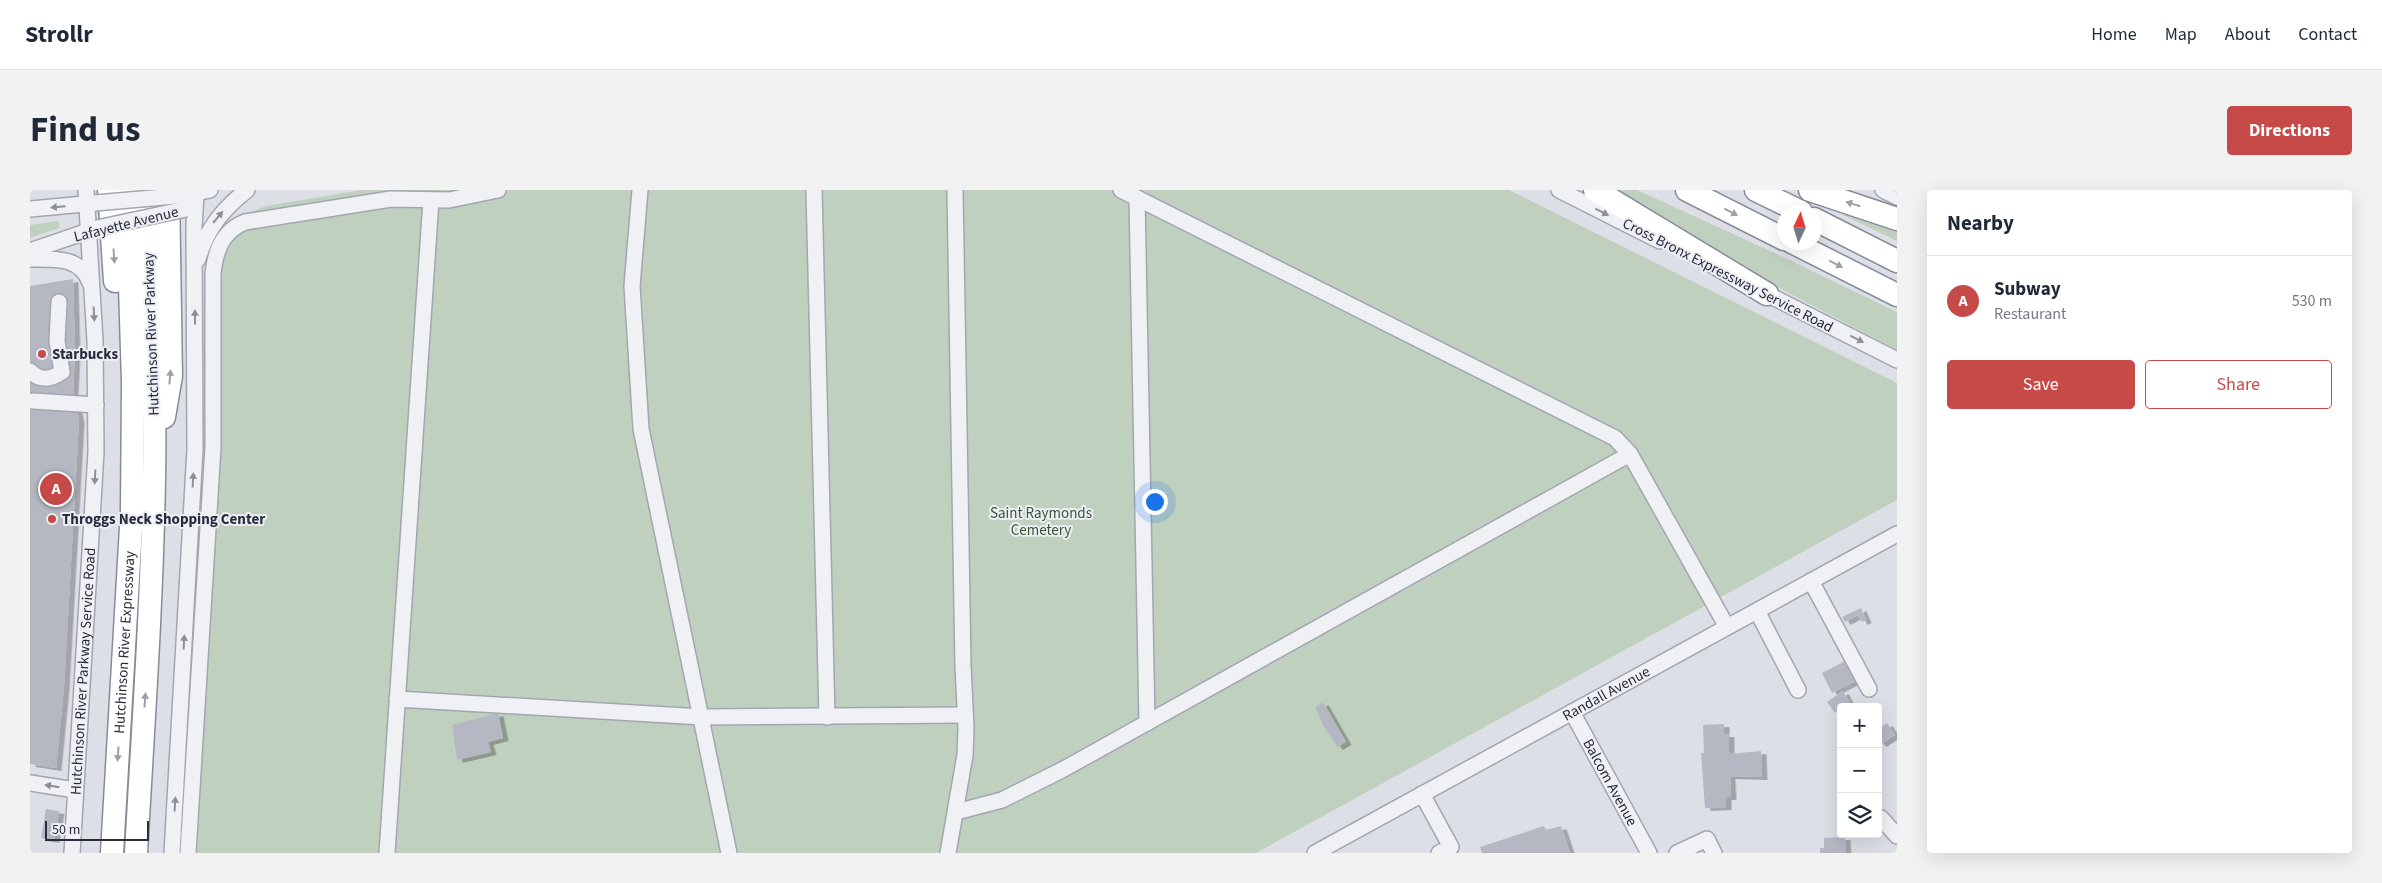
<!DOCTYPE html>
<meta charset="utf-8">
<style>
body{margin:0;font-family:"Source Sans 3",sans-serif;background:#f2f2f3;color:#1f2937}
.controls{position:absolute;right:15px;bottom:15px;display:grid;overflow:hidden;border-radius:5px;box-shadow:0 5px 20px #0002}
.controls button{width:45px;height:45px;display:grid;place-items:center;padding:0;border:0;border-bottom:1px solid #e0e1e3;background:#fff;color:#1f2937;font:25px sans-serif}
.compass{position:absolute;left:1747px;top:15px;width:45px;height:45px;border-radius:50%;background:#fff;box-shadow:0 5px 20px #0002;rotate:4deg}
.scale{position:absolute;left:15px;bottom:12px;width:104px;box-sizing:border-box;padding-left:5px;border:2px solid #282c3c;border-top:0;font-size:14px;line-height:18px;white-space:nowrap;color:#282c3c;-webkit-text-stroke:4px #eceef4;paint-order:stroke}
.you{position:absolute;left:1124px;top:311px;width:18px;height:18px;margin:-12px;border:4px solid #fff;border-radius:50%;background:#1a73e8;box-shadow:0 0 0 8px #1a73e833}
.badge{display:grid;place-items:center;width:32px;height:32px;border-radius:50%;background:#c54a48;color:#fff;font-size:16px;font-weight:700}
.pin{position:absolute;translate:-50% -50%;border:2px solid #fff;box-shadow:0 1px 5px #0006}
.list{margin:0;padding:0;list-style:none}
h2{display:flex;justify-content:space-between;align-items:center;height:65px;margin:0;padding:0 20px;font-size:21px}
h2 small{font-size:16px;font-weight:400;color:#747a83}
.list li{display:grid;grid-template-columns:32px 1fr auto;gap:15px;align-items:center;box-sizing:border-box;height:90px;padding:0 20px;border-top:1px solid #e0e1e3}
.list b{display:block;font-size:19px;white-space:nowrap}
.list p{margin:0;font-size:16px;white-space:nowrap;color:#747a83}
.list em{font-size:16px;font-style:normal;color:#747a83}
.actions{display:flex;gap:10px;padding:15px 20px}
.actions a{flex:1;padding:11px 0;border:1px solid #c54a48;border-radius:5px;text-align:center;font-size:18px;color:#c54a48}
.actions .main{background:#c54a48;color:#fff}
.icon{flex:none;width:28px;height:28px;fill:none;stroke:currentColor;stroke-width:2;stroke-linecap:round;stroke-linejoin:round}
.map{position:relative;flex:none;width:1867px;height:663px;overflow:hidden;border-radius:5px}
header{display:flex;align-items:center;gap:30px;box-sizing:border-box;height:70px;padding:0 25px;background:#fff;border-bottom:1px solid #e0e1e3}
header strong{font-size:24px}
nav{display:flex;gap:28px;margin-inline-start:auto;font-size:18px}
.intro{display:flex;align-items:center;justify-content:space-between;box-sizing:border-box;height:120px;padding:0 30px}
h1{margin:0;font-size:35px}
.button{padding:12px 22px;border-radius:5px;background:#c54a48;color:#fff;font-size:18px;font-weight:700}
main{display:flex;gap:30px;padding:0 30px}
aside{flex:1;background:#fff;border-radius:5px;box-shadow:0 5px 20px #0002}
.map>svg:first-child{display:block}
.green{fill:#c0d0bf}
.building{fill:#b5b8c3;filter:url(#shadow)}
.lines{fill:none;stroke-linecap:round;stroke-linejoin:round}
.minor-casing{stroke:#a3a6b0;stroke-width:18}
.highway-casing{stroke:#868b9c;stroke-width:25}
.minor{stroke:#f0f1f5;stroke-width:15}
.highway{stroke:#fff;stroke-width:22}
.minor-bridge-casing{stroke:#a3a6b0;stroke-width:18;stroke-linecap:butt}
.minor-bridge{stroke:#f0f1f5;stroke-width:15}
.oneway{fill:#9ea0a7}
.oneway2{fill:#8c8e98}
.poi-dot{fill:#c54a48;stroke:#eceef4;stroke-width:2}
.labels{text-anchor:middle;stroke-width:4;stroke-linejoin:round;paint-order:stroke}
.street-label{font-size:15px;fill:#282c3c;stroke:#eceef4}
.poi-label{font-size:15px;font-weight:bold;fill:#282c3c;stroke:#eceef4;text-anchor:start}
.park-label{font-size:15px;fill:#375736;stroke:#eceef4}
</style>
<header>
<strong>Strollr</strong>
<nav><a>Home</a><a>Map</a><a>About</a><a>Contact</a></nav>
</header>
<div class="intro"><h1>Find us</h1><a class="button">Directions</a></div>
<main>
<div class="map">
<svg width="1867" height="663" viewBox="0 0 1867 663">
<defs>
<filter id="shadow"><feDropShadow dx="5.5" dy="3" stdDeviation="0" flood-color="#0004"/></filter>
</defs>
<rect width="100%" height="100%" fill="#dddfe6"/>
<!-- green -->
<g class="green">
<path d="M 332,0 L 1479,0 L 1867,193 L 1867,310 L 1226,663 L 155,663 L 174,351 L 178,87 L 202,32 L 213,25 L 236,16 Z"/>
<path d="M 1580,0 L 1607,0 L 1749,65 L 1867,122 L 1867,160 L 1724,85 Z"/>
<path d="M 1817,20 L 1867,39 L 1867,51 L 1813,25 Z"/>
<path d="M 29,31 L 29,38 L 0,48 L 0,35 Z"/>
</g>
<!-- building -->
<g class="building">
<path d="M 43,89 L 45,162 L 43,201 L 49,230 L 34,497 L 26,578 L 0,574 L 0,96 Z"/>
<path d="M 1831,418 L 1836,430 L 1832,432 L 1828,425 L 1815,432 L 1812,427 Z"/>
<path d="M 1815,471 L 1825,491 L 1802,503 L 1792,483 Z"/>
<path d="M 1813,501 L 1820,513 L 1811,517 L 1805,523 L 1797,512 Z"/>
<path d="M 1293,512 L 1316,552 L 1307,557 L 1293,535 L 1285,517 Z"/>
<path d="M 468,523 L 473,548 L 458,552 L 461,562 L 427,570 L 422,535 Z"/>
<path d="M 1857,533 L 1865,545 L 1851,554 L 1848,551 L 1848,539 Z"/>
<path d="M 1694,534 L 1694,544 L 1699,544 L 1699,564 L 1731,561 L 1732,587 L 1700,586 L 1701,607 L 1696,607 L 1696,617 L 1675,618 L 1671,563 L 1674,563 L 1673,535 Z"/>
<path d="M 16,619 L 29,621 L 24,650 L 11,648 Z"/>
<path d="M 1514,636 L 1516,640 L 1531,636 L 1540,663 L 1452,663 L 1450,657 Z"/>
<path d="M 1815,647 L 1816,663 L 1790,663 L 1790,658 L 1794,658 L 1794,648 Z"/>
</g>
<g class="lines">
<!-- minor casing -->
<g class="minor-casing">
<g id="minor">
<path d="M 610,0 L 602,96 L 611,239 L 699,663"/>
<path d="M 784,0 L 797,527"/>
<path d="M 1091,0 L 1585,248 L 1600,264 L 1697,437"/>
<path d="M 1529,0 L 1630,51"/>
<path d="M 1853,0 L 1867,7"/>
<path d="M 157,5 L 180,0"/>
<path d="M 1107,8 L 1117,533"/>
<path d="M 0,19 L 65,13"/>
<path d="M 0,61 L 67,38"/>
<path d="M 0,69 C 23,69 51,66 60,93"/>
<path d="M 168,69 C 177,38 193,19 217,0"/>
<path d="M 1729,100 L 1867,170"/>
<path d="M 0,181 C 10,191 20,190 32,182 L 27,151 L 29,112"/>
<path d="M 3,211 L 66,215"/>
<path d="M 1781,391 L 1839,499"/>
<path d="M 1727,421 L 1768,500"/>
<path d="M 367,509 L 672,527 L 935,525"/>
<path id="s1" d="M 1542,522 L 1619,663"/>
<path d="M 0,593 L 45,600"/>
<path d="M 1392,604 L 1421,657 L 1409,663"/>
<path d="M 926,622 L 972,610 L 1032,580 L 1600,264"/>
<path d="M 1851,628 L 1867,646"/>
<path id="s2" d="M 42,663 L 66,262 L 65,151 L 56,0"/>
<path d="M 142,663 L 165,259 L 164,37 L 166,4"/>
<path d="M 158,663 L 183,257 L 183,84 C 185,62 192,41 215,32 L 361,9 L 419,10 L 468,0"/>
<path d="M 357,663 L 401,10"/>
<path d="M 918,663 L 935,565 L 936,538 L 933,476 L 925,0"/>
<path id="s3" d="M 1285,663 L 1867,344"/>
<path d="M 1647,663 L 1677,649 L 1684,663"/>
</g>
</g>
<!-- highway casing -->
<g class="highway-casing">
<g id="highway">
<path d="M 79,0 L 85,91"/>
<path d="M 1565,0 L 1737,104"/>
<path d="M 1657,0 L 1754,49"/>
<path d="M 1726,0 L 1771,22"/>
<path d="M 1780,0 L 1867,29"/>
<path d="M 1784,29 L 1867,71"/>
<path d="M 1762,52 L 1867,105"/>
<path d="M 134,227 L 141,186 L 138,0"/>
<path id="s4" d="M 82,663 L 102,320 L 103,193 L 97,0"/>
<path d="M 106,663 C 113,538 122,413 124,288 C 126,192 120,96 116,0"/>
</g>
</g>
<!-- minor -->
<use href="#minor" class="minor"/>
<!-- highway -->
<use href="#highway" class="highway"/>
<!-- minor-bridge casing -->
<g class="minor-bridge-casing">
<g id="minor-bridge">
<path d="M 65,13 L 157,5"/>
<path d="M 67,38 L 156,19"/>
</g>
</g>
<!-- minor-bridge -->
<use href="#minor-bridge" class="minor-bridge"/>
</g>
<!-- one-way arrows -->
<defs><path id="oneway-solid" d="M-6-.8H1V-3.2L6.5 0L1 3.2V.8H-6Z" transform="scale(1.25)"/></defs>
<g class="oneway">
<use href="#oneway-solid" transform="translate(1823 14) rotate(-162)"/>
<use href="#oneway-solid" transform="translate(1701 22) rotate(27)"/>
<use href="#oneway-solid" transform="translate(84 66) rotate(86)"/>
<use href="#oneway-solid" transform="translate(1806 74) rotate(27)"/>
<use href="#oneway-solid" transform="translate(140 187) rotate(-85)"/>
<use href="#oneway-solid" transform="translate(115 510) rotate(-86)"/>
<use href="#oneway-solid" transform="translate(88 564) rotate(94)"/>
</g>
<g class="oneway2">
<use href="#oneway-solid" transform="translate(28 17) rotate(175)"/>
<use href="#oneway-solid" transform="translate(1572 22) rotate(27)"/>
<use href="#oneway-solid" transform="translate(188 27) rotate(-50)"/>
<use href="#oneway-solid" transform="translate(64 124) rotate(87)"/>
<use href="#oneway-solid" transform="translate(165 127) rotate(-91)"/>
<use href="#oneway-solid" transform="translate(1827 149) rotate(27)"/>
<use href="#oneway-solid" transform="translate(65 287) rotate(93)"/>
<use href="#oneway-solid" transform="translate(163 290) rotate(-87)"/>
<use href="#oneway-solid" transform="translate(154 452) rotate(-87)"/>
<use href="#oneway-solid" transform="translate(22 596) rotate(-171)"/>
<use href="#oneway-solid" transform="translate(145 614) rotate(-87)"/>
</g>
<!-- markers -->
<g class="poi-dot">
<circle cx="12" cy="164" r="5"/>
<circle cx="22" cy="329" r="5"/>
</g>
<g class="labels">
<!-- street labels -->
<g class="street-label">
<text transform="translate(96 34) rotate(-14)" y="5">Lafayette Avenue</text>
<text transform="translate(1698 85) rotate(27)" y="5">Cross Bronx Expressway Service Road</text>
<text transform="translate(121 144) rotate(-92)" y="5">Hutchinson River Parkway</text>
<text dy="5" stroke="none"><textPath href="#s4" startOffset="211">Hutchinson River Expressway</textPath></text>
<text dy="5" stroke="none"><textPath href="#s2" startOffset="182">Hutchinson River Parkway Service Road</textPath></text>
<text dy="5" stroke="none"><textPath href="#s3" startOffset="332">Randall Avenue</textPath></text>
<text dy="5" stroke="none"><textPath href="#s1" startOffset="80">Balcom Avenue</textPath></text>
</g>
<!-- poi labels -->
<g class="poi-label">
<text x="22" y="169">Starbucks</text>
<text x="32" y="334">Throggs Neck Shopping Center</text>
</g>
<!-- park labels -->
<g class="park-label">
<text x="1011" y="328">Saint Raymonds<tspan x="1011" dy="17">Cemetery</tspan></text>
</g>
</g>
</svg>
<div class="controls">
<button>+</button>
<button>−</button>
<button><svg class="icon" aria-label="layers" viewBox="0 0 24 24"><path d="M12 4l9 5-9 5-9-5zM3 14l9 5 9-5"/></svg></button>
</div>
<svg class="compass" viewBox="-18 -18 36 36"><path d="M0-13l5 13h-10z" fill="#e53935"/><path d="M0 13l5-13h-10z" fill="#747a83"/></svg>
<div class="scale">50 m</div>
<div class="you"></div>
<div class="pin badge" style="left:26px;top:299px">A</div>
</div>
<aside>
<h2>Nearby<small></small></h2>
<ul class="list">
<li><span class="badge">A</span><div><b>Subway</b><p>Restaurant</p></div><em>530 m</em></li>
</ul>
<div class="actions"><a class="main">Save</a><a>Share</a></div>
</aside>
</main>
